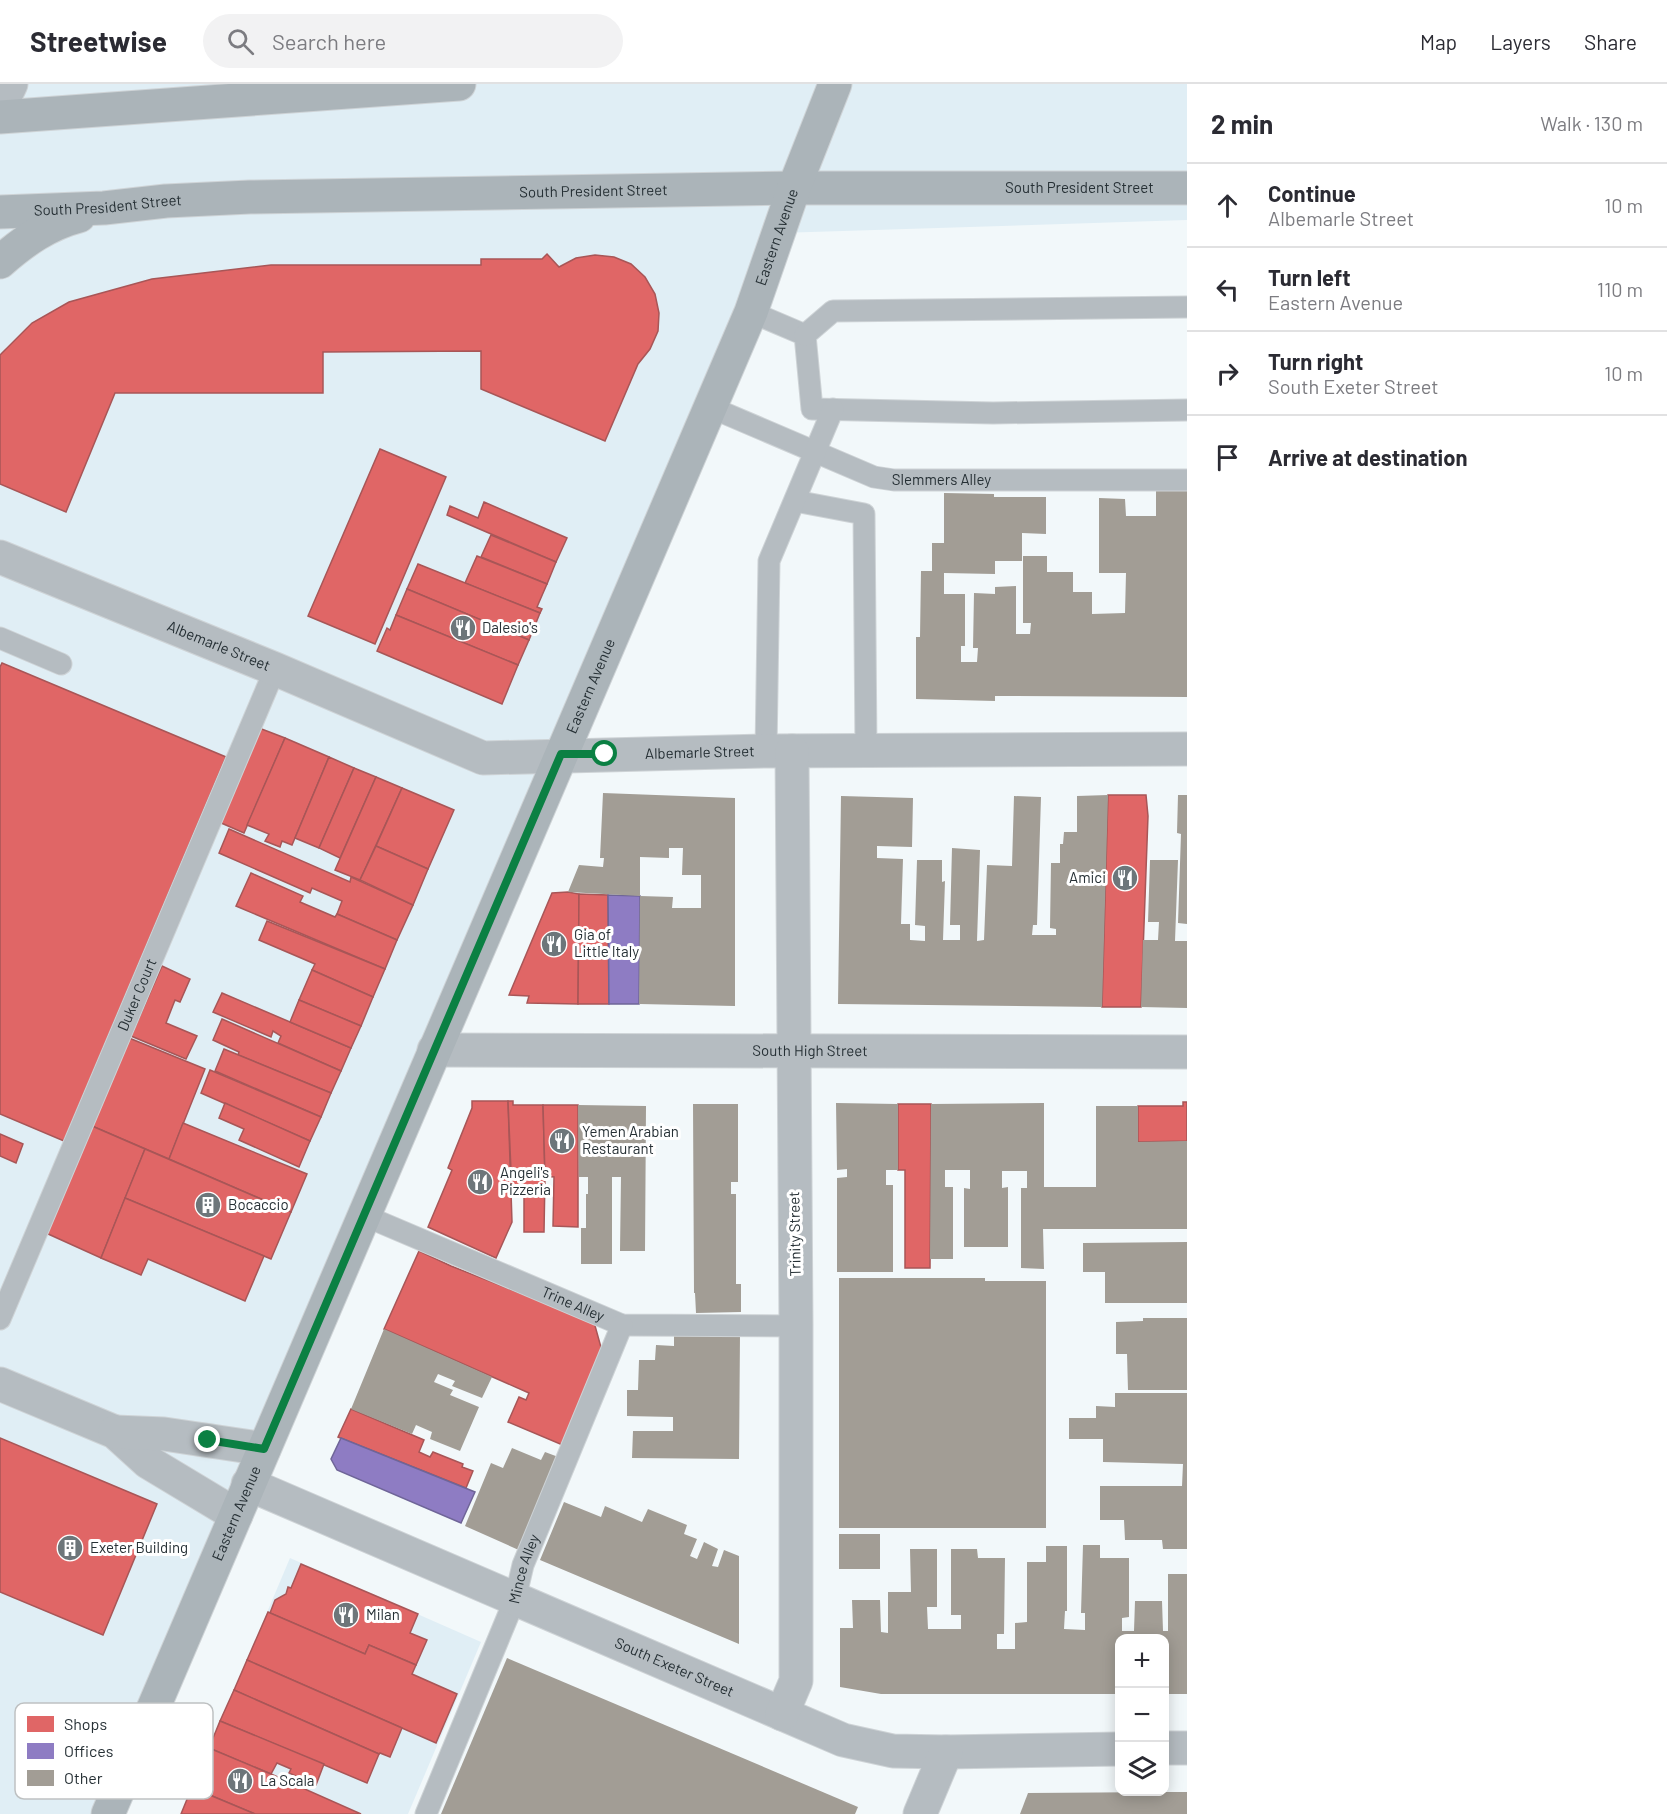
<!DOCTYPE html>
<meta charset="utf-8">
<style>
body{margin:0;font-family:Barlow,sans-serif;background:#f2f2f3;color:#2b2b33}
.controls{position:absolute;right:18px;bottom:18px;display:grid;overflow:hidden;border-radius:12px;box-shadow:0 3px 15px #0003}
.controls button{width:54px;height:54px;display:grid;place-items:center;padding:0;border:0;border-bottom:2px solid #e1e1e2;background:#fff;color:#2b2b33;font:30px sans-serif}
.stop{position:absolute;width:18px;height:18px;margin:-14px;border:4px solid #0b8043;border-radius:50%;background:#fff}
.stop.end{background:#0b8043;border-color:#fff;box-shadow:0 2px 6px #0008}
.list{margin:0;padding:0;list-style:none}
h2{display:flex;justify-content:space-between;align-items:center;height:78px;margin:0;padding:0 24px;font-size:26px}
h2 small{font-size:20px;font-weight:400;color:#7c7c81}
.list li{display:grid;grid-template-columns:39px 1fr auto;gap:18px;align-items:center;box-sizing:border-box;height:84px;padding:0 24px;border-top:2px solid #e1e1e2}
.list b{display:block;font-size:22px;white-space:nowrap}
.list p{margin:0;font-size:20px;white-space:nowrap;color:#7c7c81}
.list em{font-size:20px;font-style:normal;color:#7c7c81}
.icon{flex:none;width:33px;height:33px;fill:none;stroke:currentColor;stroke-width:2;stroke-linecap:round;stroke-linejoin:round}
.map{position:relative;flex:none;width:1187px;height:1730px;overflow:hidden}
header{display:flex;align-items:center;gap:36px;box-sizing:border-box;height:84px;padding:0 30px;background:#fff;border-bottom:2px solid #e1e1e2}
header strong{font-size:28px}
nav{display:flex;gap:33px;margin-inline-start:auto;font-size:21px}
.search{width:420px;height:54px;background:#f2f2f3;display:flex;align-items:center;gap:15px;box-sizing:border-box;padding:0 21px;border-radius:33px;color:#7c7c81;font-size:22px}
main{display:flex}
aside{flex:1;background:#fff}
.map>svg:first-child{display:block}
.built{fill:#e0eef5}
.shops{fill:#e06666;stroke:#a85657;stroke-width:1.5}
.offices{fill:#8e7cc3;stroke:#6f6598;stroke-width:1.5}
.building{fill:#a29d95}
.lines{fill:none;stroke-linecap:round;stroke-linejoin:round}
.lane-casing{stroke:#ced3d6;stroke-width:23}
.street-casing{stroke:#ced3d6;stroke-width:35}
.primary-casing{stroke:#ced3d6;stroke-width:35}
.lane{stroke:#b5bcc1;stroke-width:21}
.street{stroke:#b5bcc1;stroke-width:33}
.primary{stroke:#abb4b9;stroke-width:33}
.route{stroke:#0b8043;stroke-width:8}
.labels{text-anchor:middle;stroke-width:6;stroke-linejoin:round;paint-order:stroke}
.street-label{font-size:15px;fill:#263035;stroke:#fff}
.poi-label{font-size:15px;fill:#263035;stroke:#fff;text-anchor:start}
.key{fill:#fff;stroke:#bec1c2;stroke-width:1.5}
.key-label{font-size:16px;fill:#263035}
</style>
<header>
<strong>Streetwise</strong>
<div class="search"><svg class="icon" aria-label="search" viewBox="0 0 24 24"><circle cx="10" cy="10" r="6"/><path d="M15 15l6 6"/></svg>Search here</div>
<nav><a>Map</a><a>Layers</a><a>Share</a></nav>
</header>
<main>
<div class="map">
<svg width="1187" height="1730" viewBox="0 0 1187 1730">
<rect width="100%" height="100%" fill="#f2f8fa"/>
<!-- built -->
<g class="built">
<path d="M 0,0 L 1187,0 L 1187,136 L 779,149 L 108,1730 L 0,1730 Z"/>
<path d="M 290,1474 L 481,1558 L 408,1730 L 182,1730 Z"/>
</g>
<!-- shops -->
<g class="shops">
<path d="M 547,170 L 559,183 L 576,174 L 595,171 L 614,173 L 631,180 L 645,193 L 655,210 L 659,229 L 658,247 L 650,265 L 638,280 L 605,357 L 481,305 L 481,267 L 323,268 L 323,309 L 115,309 L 66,428 L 0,400 L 0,271 L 32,239 L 69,218 L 152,195 L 271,181 L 481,181 L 481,175 L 542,175 Z"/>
<path d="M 380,365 L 446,393 L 375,560 L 308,532 Z"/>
<path d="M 484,418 L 567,454 L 556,478 L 447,431 L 450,422 L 478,434 Z"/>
<path d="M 491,451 L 556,478 L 547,500 L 481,473 Z"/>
<path d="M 477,472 L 547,500 L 537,523 L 542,525 L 540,529 L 465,499 Z"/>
<path d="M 418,480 L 540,529 L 529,556 L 407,505 Z"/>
<path d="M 407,505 L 529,556 L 518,581 L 396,531 Z"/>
<path d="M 396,531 L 518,581 L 502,620 L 377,567 L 387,544 L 390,546 Z"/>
<path d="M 2,579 L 226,673 L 64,1057 L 0,1030 L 0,583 Z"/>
<path d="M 259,644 L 285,654 L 244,749 L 219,738 Z"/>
<path d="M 285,654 L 329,673 L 292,761 L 282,757 L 280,763 L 265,757 L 269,750 L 247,741 Z"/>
<path d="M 329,673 L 354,684 L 319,764 L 295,754 Z"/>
<path d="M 354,684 L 376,693 L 340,774 L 319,764 Z"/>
<path d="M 376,693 L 402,704 L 360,796 L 335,786 Z"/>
<path d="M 402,704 L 454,726 L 428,785 L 376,762 Z"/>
<path d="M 1108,711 L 1146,711 L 1148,732 L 1141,923 L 1102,923 Z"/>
<path d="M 229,745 L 350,798 L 351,793 L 413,821 L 397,856 L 337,830 L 342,817 L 312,804 L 310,809 L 219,769 Z"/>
<path d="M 376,762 L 428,785 L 413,821 L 360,796 Z"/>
<path d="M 251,789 L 303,812 L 300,818 L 335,833 L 337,830 L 397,856 L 385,885 L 236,822 Z"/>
<path d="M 568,808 L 579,810 L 578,920 L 527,919 L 529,912 L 509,911 L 552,809 Z"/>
<path d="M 579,810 L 608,811 L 609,920 L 578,920 Z"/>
<path d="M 267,837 L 385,885 L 373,913 L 312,886 L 315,880 L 259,856 Z"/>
<path d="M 162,882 L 190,895 L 180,918 L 175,916 L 166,939 L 197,952 L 186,975 L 131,952 Z"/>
<path d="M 312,886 L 373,913 L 361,942 L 299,916 Z"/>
<path d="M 222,909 L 351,964 L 341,987 L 278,959 L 281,952 L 273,947 L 271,953 L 213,928 Z"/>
<path d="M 299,916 L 361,942 L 351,964 L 290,938 Z"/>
<path d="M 222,935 L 341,987 L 331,1009 L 238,971 L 239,968 L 213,956 Z"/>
<path d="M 129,954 L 205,985 L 169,1075 L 92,1042 Z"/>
<path d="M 224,965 L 331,1009 L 321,1033 L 215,987 Z"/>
<path d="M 210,986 L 321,1033 L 310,1057 L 201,1009 Z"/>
<path d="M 472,1017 L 508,1017 L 512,1138 L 496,1174 L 428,1143 L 452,1086 L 448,1084 L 472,1024 Z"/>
<path d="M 508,1017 L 513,1017 L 513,1021 L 543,1021 L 545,1092 L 544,1148 L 524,1148 L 524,1110 L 512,1110 Z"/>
<path d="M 1183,1018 L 1187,1018 L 1187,1057 L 1138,1058 L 1138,1022 L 1183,1022 Z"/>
<path d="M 225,1019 L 310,1057 L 299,1083 L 239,1056 L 244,1045 L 219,1034 Z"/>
<path d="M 898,1020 L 931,1020 L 930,1184 L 905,1184 L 905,1086 L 898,1086 Z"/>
<path d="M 543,1021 L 578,1021 L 578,1143 L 553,1142 L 554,1093 L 545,1092 Z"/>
<path d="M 183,1039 L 307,1090 L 291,1128 L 169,1075 Z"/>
<path d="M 92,1042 L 145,1065 L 101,1174 L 46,1149 Z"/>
<path d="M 0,1050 L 23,1060 L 16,1079 L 0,1072 Z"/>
<path d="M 145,1065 L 291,1128 L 271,1175 L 125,1114 Z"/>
<path d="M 125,1114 L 264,1172 L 245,1217 L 148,1175 L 141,1191 L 101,1174 Z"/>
<path d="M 419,1167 L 451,1182 L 594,1238 L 602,1267 L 565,1362 L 508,1338 L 519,1313 L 526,1316 L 529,1309 L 384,1245 Z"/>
<path d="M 351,1325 L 424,1356 L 419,1368 L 430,1373 L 433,1368 L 463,1380 L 462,1383 L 473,1387 L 466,1404 L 338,1353 Z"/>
<path d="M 0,1354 L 157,1420 L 103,1551 L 0,1508 Z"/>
<path d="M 301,1480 L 418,1530 L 410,1549 L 427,1556 L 416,1581 L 369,1561 L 365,1570 L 270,1529 L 275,1516 L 286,1510 L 288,1503 L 291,1504 Z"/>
<path d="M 268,1528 L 365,1570 L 369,1561 L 416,1581 L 412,1590 L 457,1610 L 436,1659 L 247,1576 Z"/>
<path d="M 247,1576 L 402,1644 L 390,1673 L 380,1669 L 379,1670 L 234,1606 Z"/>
<path d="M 234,1606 L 379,1670 L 367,1699 L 220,1637 Z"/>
<path d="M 220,1637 L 324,1680 L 316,1701 L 289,1689 L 291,1685 L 277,1679 L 271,1690 L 209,1664 Z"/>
<path d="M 209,1664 L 271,1690 L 361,1730 L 255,1730 L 193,1704 Z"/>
<path d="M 192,1703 L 193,1704 L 255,1730 L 181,1730 Z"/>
</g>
<!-- offices -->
<g class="offices">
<path d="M 608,811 L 640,812 L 639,920 L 609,920 Z"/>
<path d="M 341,1354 L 475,1408 L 461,1439 L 337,1386 L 331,1375 Z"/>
</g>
<!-- building -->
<g class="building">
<path d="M 1156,406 L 1187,406 L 1187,613 L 995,612 L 995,617 L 916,615 L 916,553 L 920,553 L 921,487 L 932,487 L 932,459 L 944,459 L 944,409 L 994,410 L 994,413 L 1046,413 L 1046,450 L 1022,449 L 1022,477 L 995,477 L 995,490 L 944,489 L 944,510 L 965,510 L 965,562 L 961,562 L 961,578 L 977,578 L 978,564 L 973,564 L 974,509 L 995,510 L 995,503 L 1016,502 L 1016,550 L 1030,550 L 1031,539 L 1023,539 L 1023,472 L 1047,472 L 1047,488 L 1073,488 L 1073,508 L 1092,508 L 1092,530 L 1125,529 L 1126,489 L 1099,489 L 1099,414 L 1125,415 L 1126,432 L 1156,432 Z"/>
<path d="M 603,709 L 735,714 L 735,922 L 639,920 L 640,812 L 673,813 L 672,824 L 701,824 L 701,791 L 682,791 L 683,764 L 669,764 L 669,774 L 640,773 L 640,812 L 568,808 L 579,781 L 603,783 L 604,774 L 600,774 Z"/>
<path d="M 1108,711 L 1102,923 L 838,920 L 841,712 L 913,714 L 912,763 L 877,762 L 877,774 L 903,775 L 901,840 L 910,840 L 910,856 L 925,857 L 925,842 L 915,841 L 917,776 L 942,776 L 942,798 L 945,797 L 943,856 L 960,856 L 960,841 L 950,841 L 952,764 L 980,766 L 977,857 L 984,856 L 987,781 L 1012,782 L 1014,712 L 1041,713 L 1037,841 L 1033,841 L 1032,851 L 1056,851 L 1056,845 L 1050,844 L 1051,779 L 1060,779 L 1060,760 L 1063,760 L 1064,748 L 1077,748 L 1077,712 Z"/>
<path d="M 1178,711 L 1187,711 L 1187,840 L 1178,839 L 1181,750 L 1177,749 Z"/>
<path d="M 1150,776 L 1178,776 L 1175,857 L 1187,857 L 1187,924 L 1141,923 L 1143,856 L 1158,856 L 1159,838 L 1148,838 Z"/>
<path d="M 836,1019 L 898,1020 L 898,1086 L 886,1086 L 886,1101 L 893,1101 L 893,1188 L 837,1188 L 837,1094 L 847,1093 L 847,1085 L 837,1086 Z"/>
<path d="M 1044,1019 L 1044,1103 L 1096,1103 L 1096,1022 L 1138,1022 L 1138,1058 L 1187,1057 L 1187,1145 L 1043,1145 L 1044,1185 L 1021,1184 L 1021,1104 L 1027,1104 L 1027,1087 L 1002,1087 L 1002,1104 L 1008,1103 L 1008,1163 L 964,1163 L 964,1104 L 970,1105 L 970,1086 L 945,1086 L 945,1103 L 953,1103 L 953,1175 L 930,1175 L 931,1020 Z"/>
<path d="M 693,1020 L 738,1020 L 738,1098 L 731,1098 L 731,1110 L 736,1110 L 736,1200 L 741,1200 L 741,1228 L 696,1229 L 695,1209 L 694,1209 Z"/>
<path d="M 578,1021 L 646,1022 L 645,1167 L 620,1167 L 621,1093 L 612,1093 L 612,1180 L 581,1180 L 581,1144 L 586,1144 L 586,1110 L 588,1110 L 588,1093 L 579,1093 Z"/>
<path d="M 1187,1158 L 1187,1219 L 1105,1219 L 1105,1188 L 1083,1188 L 1083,1159 Z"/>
<path d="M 839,1194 L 985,1194 L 985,1197 L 1046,1197 L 1046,1444 L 839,1444 Z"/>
<path d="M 1143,1234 L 1187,1234 L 1187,1306 L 1128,1306 L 1127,1270 L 1116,1270 L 1116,1238 L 1143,1237 Z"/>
<path d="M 384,1245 L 492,1293 L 482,1314 L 452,1302 L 455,1297 L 438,1290 L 434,1298 L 453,1306 L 450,1311 L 479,1323 L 460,1367 L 430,1355 L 432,1348 L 416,1341 L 412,1350 L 351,1325 Z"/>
<path d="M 674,1249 L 740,1250 L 739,1375 L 632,1374 L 633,1347 L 673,1347 L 673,1333 L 627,1332 L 627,1306 L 638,1306 L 639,1276 L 655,1276 L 656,1261 L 674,1262 Z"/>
<path d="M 1115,1309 L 1187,1309 L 1187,1465 L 1163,1465 L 1162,1456 L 1125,1456 L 1124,1436 L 1100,1436 L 1100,1402 L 1182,1402 L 1183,1380 L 1103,1378 L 1103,1355 L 1069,1355 L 1069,1334 L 1096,1334 L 1096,1322 L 1115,1323 Z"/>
<path d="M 512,1364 L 541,1376 L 545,1368 L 561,1374 L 521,1467 L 465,1442 L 491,1379 L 503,1384 Z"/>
<path d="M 564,1418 L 601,1433 L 605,1422 L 642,1438 L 648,1425 L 687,1441 L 684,1450 L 697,1455 L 690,1472 L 697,1475 L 704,1458 L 718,1465 L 712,1482 L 718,1483 L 724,1466 L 739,1472 L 739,1560 L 540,1476 Z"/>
<rect x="839" y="1450" width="41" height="35"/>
<path d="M 1083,1461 L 1100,1461 L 1100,1474 L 1129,1474 L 1129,1533 L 1122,1534 L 1122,1547 L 1134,1547 L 1135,1517 L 1162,1517 L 1163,1547 L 1168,1547 L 1168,1490 L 1187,1490 L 1187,1610 L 1164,1610 L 1164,1554 L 1119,1554 L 1119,1610 L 881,1610 L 840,1603 L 840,1544 L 853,1544 L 852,1516 L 880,1516 L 881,1548 L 888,1549 L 888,1508 L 911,1508 L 910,1465 L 937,1465 L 937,1523 L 927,1523 L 928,1545 L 961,1545 L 961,1531 L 951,1531 L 951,1465 L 977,1465 L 978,1474 L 1005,1474 L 1004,1550 L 997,1550 L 997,1565 L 1015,1565 L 1015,1539 L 1027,1538 L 1027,1478 L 1046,1478 L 1046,1462 L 1067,1462 L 1067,1527 L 1065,1527 L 1064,1545 L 1085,1546 L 1085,1529 L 1081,1529 Z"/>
<path d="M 507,1574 L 858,1723 L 855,1730 L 441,1730 Z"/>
<path d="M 1167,1708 L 1187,1708 L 1187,1730 L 1020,1730 L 1028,1709 Z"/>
</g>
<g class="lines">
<!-- lane casing -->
<g class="lane-casing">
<g id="lane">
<path d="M 751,228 L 805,251 L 812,325 L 993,329 L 1187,326"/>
<path d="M 805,251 L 833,227 L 1187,223"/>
<path id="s1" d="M 710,323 L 874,393 L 894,396 L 1187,396"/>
<path d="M 795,417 L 864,430 L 866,667"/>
<path d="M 0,554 L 61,580"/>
<path d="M 766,667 L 769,477 L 833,325"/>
<path id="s2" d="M 363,1131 L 622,1241 L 796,1242"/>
<path id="s3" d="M 0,1235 L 275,585"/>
<path id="s4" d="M 426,1730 L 515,1515 L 523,1481 L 622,1241"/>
</g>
</g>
<!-- street casing -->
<g class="street-casing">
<g id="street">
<path d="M 0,23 L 11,0"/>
<path id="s5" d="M 0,473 L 275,585 L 483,674 L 766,667 L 1187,665"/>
<path id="s6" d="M 434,966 L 1187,968"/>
<path d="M 0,1300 L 115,1348 L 148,1378 L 236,1431"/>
<path d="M 115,1348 L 164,1350 L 264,1365"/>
<path id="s7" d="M 248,1400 L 843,1656 L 893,1667 L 946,1668 L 1120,1665"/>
<path d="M 782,1630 L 796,1597 L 796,1242 L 792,667"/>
<path d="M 1164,1664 L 1187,1664"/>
<path d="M 920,1730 L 946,1668"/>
</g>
</g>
<!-- primary casing -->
<g class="primary-casing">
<g id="primary">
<path d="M 0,33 L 459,0"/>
<path id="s8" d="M 0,128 L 104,124 L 166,117 L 250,113 L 794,104 L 1187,104"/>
<path d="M 0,178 C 24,157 48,140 79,132"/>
<path id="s9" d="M 108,1730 L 751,228 L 794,104 L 835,0"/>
</g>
</g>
<!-- lane -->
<use href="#lane" class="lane"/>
<!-- street -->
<use href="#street" class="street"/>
<!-- primary -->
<use href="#primary" class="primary"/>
</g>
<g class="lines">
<!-- route -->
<path class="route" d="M 208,1356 L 264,1365 L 561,670 L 605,670"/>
</g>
<!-- icons -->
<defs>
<g id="restaurant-disc" transform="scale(1.35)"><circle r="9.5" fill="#6d767a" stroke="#fff"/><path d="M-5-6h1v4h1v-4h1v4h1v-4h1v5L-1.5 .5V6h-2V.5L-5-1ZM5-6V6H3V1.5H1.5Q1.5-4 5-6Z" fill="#fff"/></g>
<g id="building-disc" transform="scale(1.35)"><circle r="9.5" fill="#6d767a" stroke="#fff"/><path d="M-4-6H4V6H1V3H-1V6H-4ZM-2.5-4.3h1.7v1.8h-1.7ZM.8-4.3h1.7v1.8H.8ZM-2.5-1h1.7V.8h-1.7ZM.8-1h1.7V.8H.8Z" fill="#fff"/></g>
</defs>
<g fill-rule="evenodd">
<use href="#restaurant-disc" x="463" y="544"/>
<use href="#restaurant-disc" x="1125" y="794"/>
<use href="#restaurant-disc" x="554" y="860"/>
<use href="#restaurant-disc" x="562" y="1057"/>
<use href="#restaurant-disc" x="480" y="1098"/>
<use href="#building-disc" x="208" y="1121"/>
<use href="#building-disc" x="70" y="1464"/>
<use href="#restaurant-disc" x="346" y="1531"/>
<use href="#restaurant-disc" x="240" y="1697"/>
</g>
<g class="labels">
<!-- street labels -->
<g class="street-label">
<text dy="5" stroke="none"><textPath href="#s8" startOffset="1080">South President Street</textPath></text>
<text dy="5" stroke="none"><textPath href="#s8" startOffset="594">South President Street</textPath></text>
<text dy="5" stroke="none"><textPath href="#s8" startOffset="108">South President Street</textPath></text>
<text dy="5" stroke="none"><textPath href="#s9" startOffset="1713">Eastern Avenue</textPath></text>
<text dy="5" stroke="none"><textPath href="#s1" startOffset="246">Slemmers Alley</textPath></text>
<text dy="5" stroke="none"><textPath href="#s5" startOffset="236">Albemarle Street</textPath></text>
<text dy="5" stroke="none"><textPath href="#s9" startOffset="1227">Eastern Avenue</textPath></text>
<text dy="5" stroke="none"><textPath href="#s5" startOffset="740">Albemarle Street</textPath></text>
<text dy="5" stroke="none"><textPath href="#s3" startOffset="352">Duker Court</textPath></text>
<text dy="5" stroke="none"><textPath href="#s6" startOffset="376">South High Street</textPath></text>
<text transform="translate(795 1150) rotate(-91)" y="5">Trinity Street</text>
<text dy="5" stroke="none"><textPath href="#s2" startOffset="228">Trine Alley</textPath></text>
<text dy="5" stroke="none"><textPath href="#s9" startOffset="327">Eastern Avenue</textPath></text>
<text dy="5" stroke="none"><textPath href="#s4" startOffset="264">Mince Alley</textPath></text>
<text dy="5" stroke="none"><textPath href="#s7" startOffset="464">South Exeter Street</textPath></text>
</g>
<!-- poi labels -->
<g class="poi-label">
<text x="482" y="549">Dalesio's</text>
<text x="1106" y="799" text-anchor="end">Amici</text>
<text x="574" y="856">Gia of<tspan x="574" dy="17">Little Italy</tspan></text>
<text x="582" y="1053">Yemen Arabian<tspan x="582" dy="17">Restaurant</tspan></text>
<text x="500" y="1094">Angeli's<tspan x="500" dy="17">Pizzeria</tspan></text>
<text x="228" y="1126">Bocaccio</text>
<text x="90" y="1469">Exeter Building</text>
<text x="366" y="1536">Milan</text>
<text x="260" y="1702">La Scala</text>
</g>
</g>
<!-- legend -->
<rect x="15" y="1619" width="198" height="96" rx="9" class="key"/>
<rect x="27" y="1632" width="27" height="16" fill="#e06666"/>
<rect x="27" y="1659" width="27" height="16" fill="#8e7cc3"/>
<rect x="27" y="1686" width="27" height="16" fill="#a29d95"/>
<g class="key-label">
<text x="64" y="1646">Shops</text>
<text x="64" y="1673">Offices</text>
<text x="64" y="1700">Other</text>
</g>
</svg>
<div class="controls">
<button>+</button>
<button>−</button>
<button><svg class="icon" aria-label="layers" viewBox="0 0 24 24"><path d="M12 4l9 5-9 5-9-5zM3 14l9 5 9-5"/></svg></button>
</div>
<div class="stop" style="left:605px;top:670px"></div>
<div class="stop end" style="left:208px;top:1356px"></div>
</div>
<aside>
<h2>2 min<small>Walk · 130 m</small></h2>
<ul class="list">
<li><svg class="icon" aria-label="ahead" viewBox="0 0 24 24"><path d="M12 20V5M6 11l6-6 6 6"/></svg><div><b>Continue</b><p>Albemarle Street</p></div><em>10 m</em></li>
<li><svg class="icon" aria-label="left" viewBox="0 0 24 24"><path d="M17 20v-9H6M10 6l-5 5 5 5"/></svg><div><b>Turn left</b><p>Eastern Avenue</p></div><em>110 m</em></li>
<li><svg class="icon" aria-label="right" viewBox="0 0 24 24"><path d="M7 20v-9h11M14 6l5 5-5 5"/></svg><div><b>Turn right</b><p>South Exeter Street</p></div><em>10 m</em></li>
<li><svg class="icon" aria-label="arrive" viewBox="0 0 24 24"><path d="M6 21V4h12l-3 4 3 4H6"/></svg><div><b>Arrive at destination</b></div></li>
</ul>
</aside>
</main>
